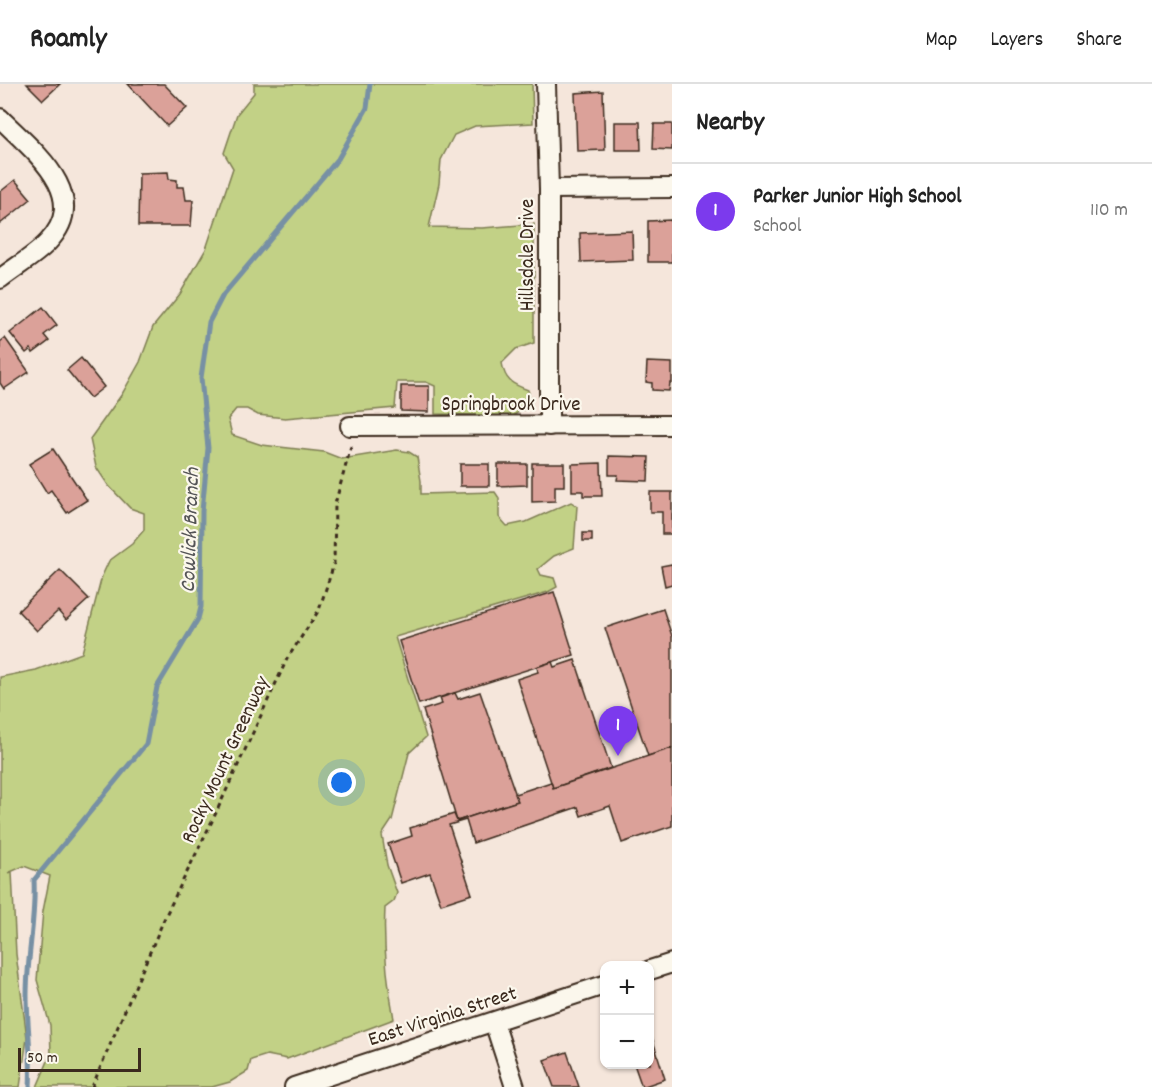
<!DOCTYPE html>
<meta charset="utf-8">
<style>
body{margin:0;font-family:Dekko,sans-serif;background:#f6f6f6;color:#222}
.controls{position:absolute;right:18px;bottom:18px;display:grid;overflow:hidden;border-radius:12px;box-shadow:0 2px 4px #0004}
.controls button{width:54px;height:54px;display:grid;place-items:center;padding:0;border:0;border-bottom:2px solid #e0e0e0;background:#fff;color:#222;font:30px sans-serif}
.scale{position:absolute;left:18px;bottom:15px;width:123px;box-sizing:border-box;padding-left:6px;border:3px solid #3b2a1e;border-top:0;font-size:16px;line-height:21px;white-space:nowrap;color:#3b2a1e;-webkit-text-stroke:4px #fbf7ec;paint-order:stroke}
.you{position:absolute;left:342px;top:699px;width:21px;height:21px;margin:-15px;border:4px solid #fff;border-radius:50%;background:#1a73e8;box-shadow:0 0 0 9px #1a73e833}
.badge{display:grid;place-items:center;width:39px;height:39px;border-radius:50%;background:#7c3aed;color:#fff;font-size:20px;font-weight:700}
.pin{position:absolute;translate:-50% -50px;filter:drop-shadow(0 2px 3px #0008)}
.pin::after{content:'';position:absolute;top:32px;width:21px;height:18px;background:inherit;clip-path:polygon(0 0,100% 0,50% 100%)}
.list{margin:0;padding:0;list-style:none}
h2{display:flex;justify-content:space-between;align-items:center;height:78px;margin:0;padding:0 24px;font-size:26px}
h2 small{font-size:20px;font-weight:400;color:#767676}
.list li{display:grid;grid-template-columns:39px 1fr auto;gap:18px;align-items:center;box-sizing:border-box;height:96px;padding:0 24px;border-top:2px solid #e0e0e0}
.list b{display:block;font-size:22px;white-space:nowrap}
.list p{margin:0;font-size:20px;white-space:nowrap;color:#767676}
.list em{font-size:20px;font-style:normal;color:#767676}
.map{position:relative;flex:none;width:672px;height:1003px;overflow:hidden}
header{display:flex;align-items:center;gap:36px;box-sizing:border-box;height:84px;padding:0 30px;background:#fff;border-bottom:2px solid #e0e0e0}
header strong{font-size:28px}
nav{display:flex;gap:33px;margin-inline-start:auto;font-size:21px}
main{display:flex}
aside{flex:1;background:#fff}
.map>svg:first-child{display:block}
.green{fill:#c2d186;stroke:#7e7e52;stroke-width:1.5}
.lines{fill:none;stroke-linecap:round;stroke-linejoin:round}
.stream{stroke:#7790a4;stroke-width:5}
.building{fill:#dba199;stroke:#3b2a1e;stroke-width:1.5}
.street-casing{stroke:#3b2a1e;stroke-width:22}
.path{stroke:#3b2a1e;stroke-width:3;stroke-dasharray:4.5 4.5;stroke-linecap:butt}
.street{stroke:#fbf7ec;stroke-width:18}
.labels{text-anchor:middle;stroke-width:4.5;stroke-linejoin:round;paint-order:stroke}
.street-label{font-size:21px;fill:#3b2a1e;stroke:#fbf7ec}
.water-label{font-size:22px;font-style:italic;fill:#545456;stroke:#fbf7ec}
</style>
<header>
<strong>Roamly</strong>
<nav><a>Map</a><a>Layers</a><a>Share</a></nav>
</header>
<main>
<div class="map">
<svg width="672" height="1003" viewBox="0 0 672 1003">
<rect width="100%" height="100%" fill="#f5e6db"/>
<filter id="ink" filterUnits="userSpaceOnUse"><feTurbulence type="fractalNoise" baseFrequency=".0167" numOctaves="2"/><feDisplacementMap in="SourceGraphic" scale="12" xChannelSelector="R" yChannelSelector="G"/><feConvolveMatrix kernelMatrix="1 2 1 2 8 2 1 2 1" color-interpolation-filters="sRGB"/></filter>
<g filter="url(#ink)">
<!-- green -->
<path class="green" d="M 254,0 L 532,0 L 533,39 L 475,42 L 454,51 L 441,76 L 439,100 L 429,143 L 482,144 L 534,140 L 534,259 L 516,265 L 502,279 C 505,297 512,300 528,306 L 531,317 L 526,324 L 512,332 L 435,330 L 435,302 L 426,298 L 397,298 L 395,324 L 285,334 L 258,331 L 247,325 L 236,325 L 228,335 L 232,351 L 262,361 L 324,368 L 342,375 L 397,366 L 409,368 L 417,373 L 421,397 L 421,410 L 495,408 L 499,414 L 499,433 L 507,442 L 526,438 L 571,418 L 577,422 L 574,464 L 554,472 L 538,485 L 541,491 L 554,494 L 557,503 L 548,508 L 395,553 L 426,653 L 409,669 L 392,736 L 382,751 L 387,781 L 397,809 L 394,817 L 385,824 C 383,862 387,898 394,935 L 287,975 L 267,971 L 251,976 L 248,987 L 230,998 L 212,1003 L 37,1003 L 51,970 L 50,941 L 37,896 L 43,827 L 50,792 L 24,782 L 8,789 L 12,788 L 16,870 L 27,954 L 20,1003 L 0,1003 L 0,593 L 36,586 L 82,569 L 102,492 L 109,477 L 132,460 L 144,446 L 144,429 L 130,424 L 108,401 L 96,383 L 90,355 L 122,310 L 140,278 L 153,243 L 180,210 L 206,165 L 233,84 L 224,69 L 237,30 L 254,9 Z"/>
<g class="lines">
<!-- stream -->
<path class="stream" d="M 30,1003 C 32,972 27,942 27,911 C 27,872 36,835 34,796 L 146,660 L 157,603 L 198,535 L 201,523 L 202,427 L 208,364 L 201,294 L 209,238 L 223,211 L 338,75 L 367,24 L 370,0"/>
</g>
<!-- building -->
<g class="building">
<path d="M 27,0 L 60,0 L 43,16 Z"/>
<path d="M 128,0 L 164,0 L 187,24 L 167,42 Z"/>
<path d="M 603,7 L 605,66 L 577,67 L 575,9 Z"/>
<path d="M 615,38 L 640,38 L 641,66 L 615,66 Z"/>
<path d="M 654,40 L 672,40 L 672,66 L 653,65 Z"/>
<path d="M 168,88 L 169,95 L 177,96 L 177,103 L 184,103 L 186,116 L 193,116 L 191,142 L 138,142 L 139,89 Z"/>
<path d="M 15,96 L 31,115 L 0,140 L 0,108 Z"/>
<path d="M 671,136 L 672,178 L 648,178 L 648,137 Z"/>
<path d="M 632,147 L 633,176 L 581,178 L 580,149 Z"/>
<path d="M 43,223 L 57,241 L 44,251 L 49,257 L 33,269 L 31,265 L 26,269 L 10,249 Z"/>
<path d="M 5,254 L 29,288 L 4,305 L 0,299 L 0,258 Z"/>
<path d="M 81,274 L 104,303 L 90,314 L 67,286 Z"/>
<path d="M 647,278 L 672,279 L 672,299 L 670,299 L 669,307 L 652,306 L 652,299 L 646,298 Z"/>
<path d="M 401,302 L 429,302 L 429,328 L 401,327 Z"/>
<path d="M 53,365 L 87,416 L 67,429 L 51,406 L 47,409 L 29,380 Z"/>
<path d="M 609,372 L 649,373 L 648,397 L 617,396 L 618,391 L 609,391 Z"/>
<path d="M 532,379 L 564,379 L 564,402 L 555,402 L 555,417 L 532,418 Z"/>
<path d="M 601,379 L 602,412 L 583,412 L 583,407 L 572,407 L 572,380 Z"/>
<rect x="460" y="380" width="29" height="22"/>
<path d="M 498,380 L 527,380 L 527,401 L 498,402 Z"/>
<path d="M 650,408 L 672,408 L 672,450 L 662,450 L 662,428 L 650,428 Z"/>
<rect x="583" y="449" width="9" height="8"/>
<path d="M 672,480 L 672,500 L 665,502 L 661,482 Z"/>
<path d="M 60,486 L 89,515 L 66,536 L 58,527 L 37,547 L 18,527 Z"/>
<path d="M 554,508 L 574,571 L 419,620 L 399,557 Z"/>
<path d="M 663,525 L 672,552 L 672,664 L 648,672 L 605,544 Z"/>
<path d="M 575,576 L 611,684 L 553,704 L 517,595 L 538,588 L 537,583 L 552,578 L 554,583 Z"/>
<path d="M 480,608 L 518,717 L 457,737 L 423,626 L 442,620 L 440,614 L 455,609 L 458,615 Z"/>
<path d="M 672,664 L 672,742 L 622,759 L 610,722 L 581,732 L 578,723 L 473,759 L 466,736 L 449,741 L 472,810 L 441,820 L 430,789 L 401,799 L 388,760 L 412,752 L 410,744 L 454,730 L 457,737 L 518,717 L 515,710 L 551,698 L 553,704 Z"/>
<path d="M 650,947 L 665,995 L 642,1003 L 634,980 L 650,980 Z"/>
<path d="M 567,968 L 579,1003 L 554,1003 L 544,976 Z"/>
</g>
<g class="lines">
<!-- street casing -->
<g class="street-casing">
<g id="street">
<path d="M 546,0 L 549,105 L 549,342"/>
<path d="M 0,34 C 32,66 93,111 48,158 C 35,172 15,183 0,195"/>
<path d="M 549,105 L 672,104"/>
<path d="M 350,342 L 672,341"/>
<path d="M 650,886 L 672,879"/>
<path d="M 494,938 L 515,1003"/>
<path d="M 294,1003 L 604,901"/>
</g>
</g>
<!-- path -->
<path class="path" d="M 92,1003 L 165,833 L 214,733 L 287,575 L 319,526 L 334,480 L 335,420 L 352,359"/>
<!-- street -->
<use href="#street" class="street"/>
</g>
</g>
<g class="labels">
<!-- street labels -->
<g class="street-label">
<text transform="translate(526 171) rotate(-90)" y="7">Hillsdale Drive</text>
<text x="511" y="326">Springbrook Drive</text>
<text transform="translate(224 675) rotate(-65)" y="7">Rocky Mount Greenway</text>
<text transform="translate(442 931) rotate(-18)" y="7">East Virginia Street</text>
</g>
<!-- water labels -->
<g class="water-label">
<text transform="translate(188 446) rotate(-88)" y="8">Cowlick Branch</text>
</g>
</g>
</svg>
<div class="controls">
<button>+</button>
<button>−</button>
</div>
<div class="scale">50 m</div>
<div class="you"></div>
<div class="pin badge" style="left:618px;top:672px">1</div>
</div>
<aside>
<h2>Nearby<small></small></h2>
<ul class="list">
<li><span class="badge">1</span><div><b>Parker Junior High School</b><p>School</p></div><em>110 m</em></li>
</ul>
</aside>
</main>
